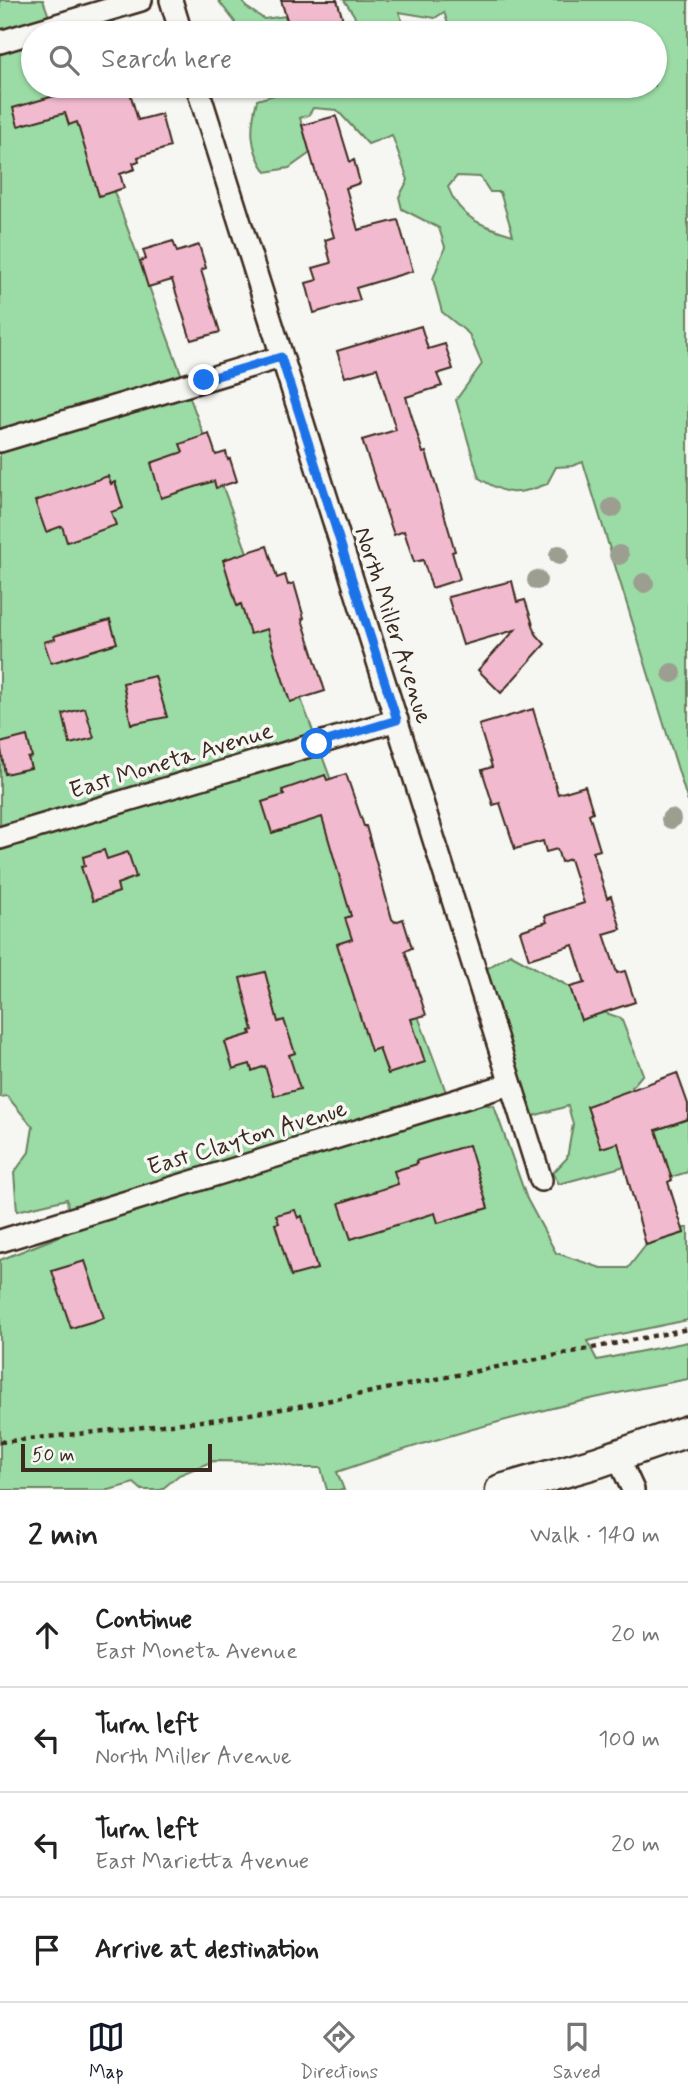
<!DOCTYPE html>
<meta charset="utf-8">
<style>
body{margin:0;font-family:Mynerve,sans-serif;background:#f6f6f6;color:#222}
.scale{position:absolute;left:21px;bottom:18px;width:191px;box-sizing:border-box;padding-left:7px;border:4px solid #3b2a1e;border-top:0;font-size:19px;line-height:24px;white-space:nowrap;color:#3b2a1e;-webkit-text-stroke:5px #f6f6f2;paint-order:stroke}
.stop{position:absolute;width:21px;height:21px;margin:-16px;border:5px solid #1a73e8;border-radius:50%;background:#fff}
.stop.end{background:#1a73e8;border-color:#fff;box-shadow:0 2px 7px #0008}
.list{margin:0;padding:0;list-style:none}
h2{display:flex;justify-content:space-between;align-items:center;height:91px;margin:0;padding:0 28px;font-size:30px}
h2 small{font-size:23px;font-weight:400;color:#767676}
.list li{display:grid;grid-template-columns:46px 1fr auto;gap:21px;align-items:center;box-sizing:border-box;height:105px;padding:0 28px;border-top:2px solid #e0e0e0}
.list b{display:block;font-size:26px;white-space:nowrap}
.list p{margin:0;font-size:23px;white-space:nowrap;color:#767676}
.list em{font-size:23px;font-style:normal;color:#767676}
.icon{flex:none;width:38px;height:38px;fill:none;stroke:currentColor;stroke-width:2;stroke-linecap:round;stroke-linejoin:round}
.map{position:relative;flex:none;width:688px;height:1490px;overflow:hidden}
.search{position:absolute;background:#fff;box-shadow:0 2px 5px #0004;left:21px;right:21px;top:21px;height:77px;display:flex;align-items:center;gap:18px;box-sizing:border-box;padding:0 24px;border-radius:38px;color:#767676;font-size:26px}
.sheet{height:511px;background:#fff}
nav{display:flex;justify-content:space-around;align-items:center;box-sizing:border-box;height:98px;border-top:2px solid #e0e0e0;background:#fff;font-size:19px;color:#767676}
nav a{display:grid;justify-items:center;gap:4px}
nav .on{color:#111827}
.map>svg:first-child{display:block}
.green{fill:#9bdba5;stroke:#6b8262;stroke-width:2;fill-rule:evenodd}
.building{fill:#f2bacf;stroke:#3b2a1e;stroke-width:2}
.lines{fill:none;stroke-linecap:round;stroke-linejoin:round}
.street-casing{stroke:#3b2a1e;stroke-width:26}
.secondary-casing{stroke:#3b2a1e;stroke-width:35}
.path{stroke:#3b2a1e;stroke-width:4.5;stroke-dasharray:5 5;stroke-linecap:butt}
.street{stroke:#f6f6f2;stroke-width:21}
.secondary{stroke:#f6f6f2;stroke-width:30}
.tree{fill:#9c9e90}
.route{stroke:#1a73e8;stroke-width:9}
.labels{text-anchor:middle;stroke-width:7;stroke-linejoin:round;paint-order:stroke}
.street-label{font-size:24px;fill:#3b2a1e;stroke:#f6f6f2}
</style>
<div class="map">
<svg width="688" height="1490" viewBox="0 0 688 1490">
<rect width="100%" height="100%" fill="#f6f6f2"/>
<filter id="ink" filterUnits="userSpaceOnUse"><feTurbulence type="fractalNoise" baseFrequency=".0143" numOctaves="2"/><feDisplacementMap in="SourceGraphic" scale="14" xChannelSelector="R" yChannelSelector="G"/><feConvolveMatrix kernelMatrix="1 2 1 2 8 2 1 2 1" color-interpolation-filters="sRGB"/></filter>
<g filter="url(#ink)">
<!-- green -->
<g class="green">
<path d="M 0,0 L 43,0 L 55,33 L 33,33 L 33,86 L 75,86 L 453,1111 L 474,1103 L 494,1106 L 527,1199 L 556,1253 L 601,1268 L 628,1268 L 646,1245 L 684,1233 L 683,1228 L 688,1228 L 688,1320 L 587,1341 L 597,1360 L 688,1342 L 688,1379 C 568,1401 451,1432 337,1472 L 344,1490 L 327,1490 L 321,1468 L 300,1468 L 271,1462 L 213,1461 L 179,1475 L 161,1490 L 142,1490 L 134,1483 L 109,1490 L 0,1490 L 0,1260 L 70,1232 L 67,1199 L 17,1211 L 14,1173 L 29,1152 L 33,1127 L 7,1096 L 0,1097 Z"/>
<path d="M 218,0 L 242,0 L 246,7 L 264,19 L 285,16 L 291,33 L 233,33 L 235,22 Z"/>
<path d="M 344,0 L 688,0 L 688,802 L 583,462 L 572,466 L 556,467 L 547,484 C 516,496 507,496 479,478 L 456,400 L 482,364 L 469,334 L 442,312 L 433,279 L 445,247 L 439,228 L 402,209 L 399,197 L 408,180 L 392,135 L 368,144 L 337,110 L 313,108 L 309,115 L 300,118 L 310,153 L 289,168 L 266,172 C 249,148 250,127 257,100 L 284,92 L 300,92 L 298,86 L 655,86 L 655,33 L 451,33 L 444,12 L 435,18 L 399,12 L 407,33 L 360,33 L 354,15 ZM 457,176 L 480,177 L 490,192 L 500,192 L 513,235 C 482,226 460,219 448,187 Z"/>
<path d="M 510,954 L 570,987 L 581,1020 L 603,1012 L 621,1018 L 643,1074 L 632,1087 L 633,1090 L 587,1106 L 601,1148 L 688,1119 L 688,1172 L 671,1177 L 663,1150 L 625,1166 L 559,1184 L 553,1173 L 567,1158 L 573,1124 L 568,1106 L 533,1116 L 482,972 Z"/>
</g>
<!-- building -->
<g class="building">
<path d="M 281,0 L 337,0 L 347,33 L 291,33 Z"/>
<path d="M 59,86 L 128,86 L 138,120 L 161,114 L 170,147 L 138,157 L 139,161 L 133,163 L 135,169 L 120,174 L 124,188 L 99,196 L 77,122 L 69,125 L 65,113 L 18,126 L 13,108 L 61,94 Z"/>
<path d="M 336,116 L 350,162 L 354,160 L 360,183 L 346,188 L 358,230 L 398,220 L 413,271 L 356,288 L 360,300 L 314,313 L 306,283 L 317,280 L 313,268 L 331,263 L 325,240 L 334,237 L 302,125 Z"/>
<path d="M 173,241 L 177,252 L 199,245 L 206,268 L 201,270 L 220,332 L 191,340 L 172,280 L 148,287 L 140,261 L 146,259 L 143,250 Z"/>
<path d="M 421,326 L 428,349 L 445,344 L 453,369 L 437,374 L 442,386 L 406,397 L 423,453 L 426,452 L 455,551 L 452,552 L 460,579 L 432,588 L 423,560 L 414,562 L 404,531 L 394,535 L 362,440 L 396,430 L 377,368 L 345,377 L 337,351 Z"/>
<path d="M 209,434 L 216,455 L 226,452 L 228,460 L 230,459 L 237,481 L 216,488 L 214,481 L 161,498 L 151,463 L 183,452 L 180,444 Z"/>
<path d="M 108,476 L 111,484 L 115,482 L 123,508 L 111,512 L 116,525 L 67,542 L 62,526 L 46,532 L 35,501 Z"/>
<path d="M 267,546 L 277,578 L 285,575 L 288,585 L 294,583 L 304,618 L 302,619 L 325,691 L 290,702 L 267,629 L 250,634 L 241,604 L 237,606 L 223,560 Z"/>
<path d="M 512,581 L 517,602 L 525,600 L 536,634 L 545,644 L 501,693 L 478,670 L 515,630 L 463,645 L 448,597 Z"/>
<path d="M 110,620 L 117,643 L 51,663 L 44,642 L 55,639 L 54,636 Z"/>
<path d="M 155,676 L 167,717 L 131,724 L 123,683 Z"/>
<path d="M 85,708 L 94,738 L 70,744 L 63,714 Z"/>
<path d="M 533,709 L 558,794 L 585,786 L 593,812 L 589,814 L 600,850 L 593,852 L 607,898 L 611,896 L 621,929 L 604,934 L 617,973 L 625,971 L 635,1002 L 581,1020 L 570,987 L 585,983 L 573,945 L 529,959 L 520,931 L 547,922 L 545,916 L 584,903 L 570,859 L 561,862 L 557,849 L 546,852 L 543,841 L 515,849 L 500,803 L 493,805 L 482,770 L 492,767 L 479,725 Z"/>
<path d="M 27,736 L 32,757 L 28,758 L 31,768 L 5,774 L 0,743 Z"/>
<path d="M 346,774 L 364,826 L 366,826 L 392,919 L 395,922 L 403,919 L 412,948 L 405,951 L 426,1015 L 411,1019 L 425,1062 L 388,1074 L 379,1048 L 371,1051 L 337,944 L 352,939 L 345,918 L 351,916 L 322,817 L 272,833 L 262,802 L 284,795 L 282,790 L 325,775 L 327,780 Z"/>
<path d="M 104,850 L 107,859 L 128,852 L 136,877 L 117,884 L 119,892 L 93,901 L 81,867 L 85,866 L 83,857 Z"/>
<path d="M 265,972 L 278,1022 L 284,1020 L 295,1053 L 289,1055 L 300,1089 L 274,1096 L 265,1066 L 252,1071 L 250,1064 L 233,1069 L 225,1042 L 251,1034 L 250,1031 L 253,1030 L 240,978 Z"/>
<path d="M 677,1073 L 688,1104 L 688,1119 L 656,1130 L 672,1180 L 668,1182 L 684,1233 L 646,1245 L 618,1143 L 601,1148 L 587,1106 Z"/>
<path d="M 469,1145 L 488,1208 L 438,1223 L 435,1213 L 351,1239 L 339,1203 L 398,1184 L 394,1171 L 417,1164 L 416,1161 Z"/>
<path d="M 295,1210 L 298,1218 L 302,1216 L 317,1269 L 291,1276 L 275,1224 L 279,1223 L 276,1215 Z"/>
<path d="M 85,1261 L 104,1318 L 71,1328 L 52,1271 Z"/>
</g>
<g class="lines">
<!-- street casing -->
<g class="street-casing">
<g id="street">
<path d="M 171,0 L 181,33"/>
<path d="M 0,42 L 141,0"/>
<path d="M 197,86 L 541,1180"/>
<path d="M 0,441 L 281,357"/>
<path d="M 0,838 L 397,720"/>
<path d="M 0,1241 L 510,1084"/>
<path d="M 617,1455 L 633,1490"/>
</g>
</g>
<!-- secondary casing -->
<g class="secondary-casing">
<path id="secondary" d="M 501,1490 L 598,1462 L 688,1431"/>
</g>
<!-- path -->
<path class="path" d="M 0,1442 L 220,1419 L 306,1405 L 688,1329"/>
<!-- street -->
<use href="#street" class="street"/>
<!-- secondary -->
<use href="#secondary" class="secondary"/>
</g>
<!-- trees -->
<g class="tree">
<circle cx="612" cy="508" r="10"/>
<circle cx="559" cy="555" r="10"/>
<circle cx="619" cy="555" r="10"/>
<circle cx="537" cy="580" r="10"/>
<circle cx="644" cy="583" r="10"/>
<circle cx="672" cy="673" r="10"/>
<circle cx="671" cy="819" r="10"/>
</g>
</g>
<g class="lines" filter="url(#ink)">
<!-- route -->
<path class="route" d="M 204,380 L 281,357 L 397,720 L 317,744"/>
</g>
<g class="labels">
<!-- street labels -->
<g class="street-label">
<text transform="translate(394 625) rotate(72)" y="8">North Miller Avenue</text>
<text transform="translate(171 760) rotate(-17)" y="8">East Moneta Avenue</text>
<text transform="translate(247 1137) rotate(-17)" y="8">East Clayton Avenue</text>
</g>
</g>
</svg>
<div class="scale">50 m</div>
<div class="stop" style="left:317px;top:744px"></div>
<div class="stop end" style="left:204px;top:380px"></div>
<div class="search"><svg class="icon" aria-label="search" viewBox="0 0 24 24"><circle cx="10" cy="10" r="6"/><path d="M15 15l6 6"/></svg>Search here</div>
</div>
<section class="sheet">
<h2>2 min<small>Walk · 140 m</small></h2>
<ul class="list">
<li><svg class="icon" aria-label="ahead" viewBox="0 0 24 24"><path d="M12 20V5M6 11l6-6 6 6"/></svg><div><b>Continue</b><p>East Moneta Avenue</p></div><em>20 m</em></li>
<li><svg class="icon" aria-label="left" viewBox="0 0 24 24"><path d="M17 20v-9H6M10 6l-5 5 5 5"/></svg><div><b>Turn left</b><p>North Miller Avenue</p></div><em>100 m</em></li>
<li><svg class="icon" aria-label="left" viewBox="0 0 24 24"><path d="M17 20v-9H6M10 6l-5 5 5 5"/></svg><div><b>Turn left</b><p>East Marietta Avenue</p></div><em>20 m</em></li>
<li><svg class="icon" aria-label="arrive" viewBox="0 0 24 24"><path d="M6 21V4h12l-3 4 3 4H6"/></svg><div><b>Arrive at destination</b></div></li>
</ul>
</section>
<nav>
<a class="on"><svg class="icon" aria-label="map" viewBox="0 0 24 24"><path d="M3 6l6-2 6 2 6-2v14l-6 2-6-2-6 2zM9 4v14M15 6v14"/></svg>Map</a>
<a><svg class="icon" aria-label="directions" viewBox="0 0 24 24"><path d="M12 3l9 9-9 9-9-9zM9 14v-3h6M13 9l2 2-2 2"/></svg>Directions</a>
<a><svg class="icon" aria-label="saved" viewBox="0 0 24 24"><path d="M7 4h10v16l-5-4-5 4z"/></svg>Saved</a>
</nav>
